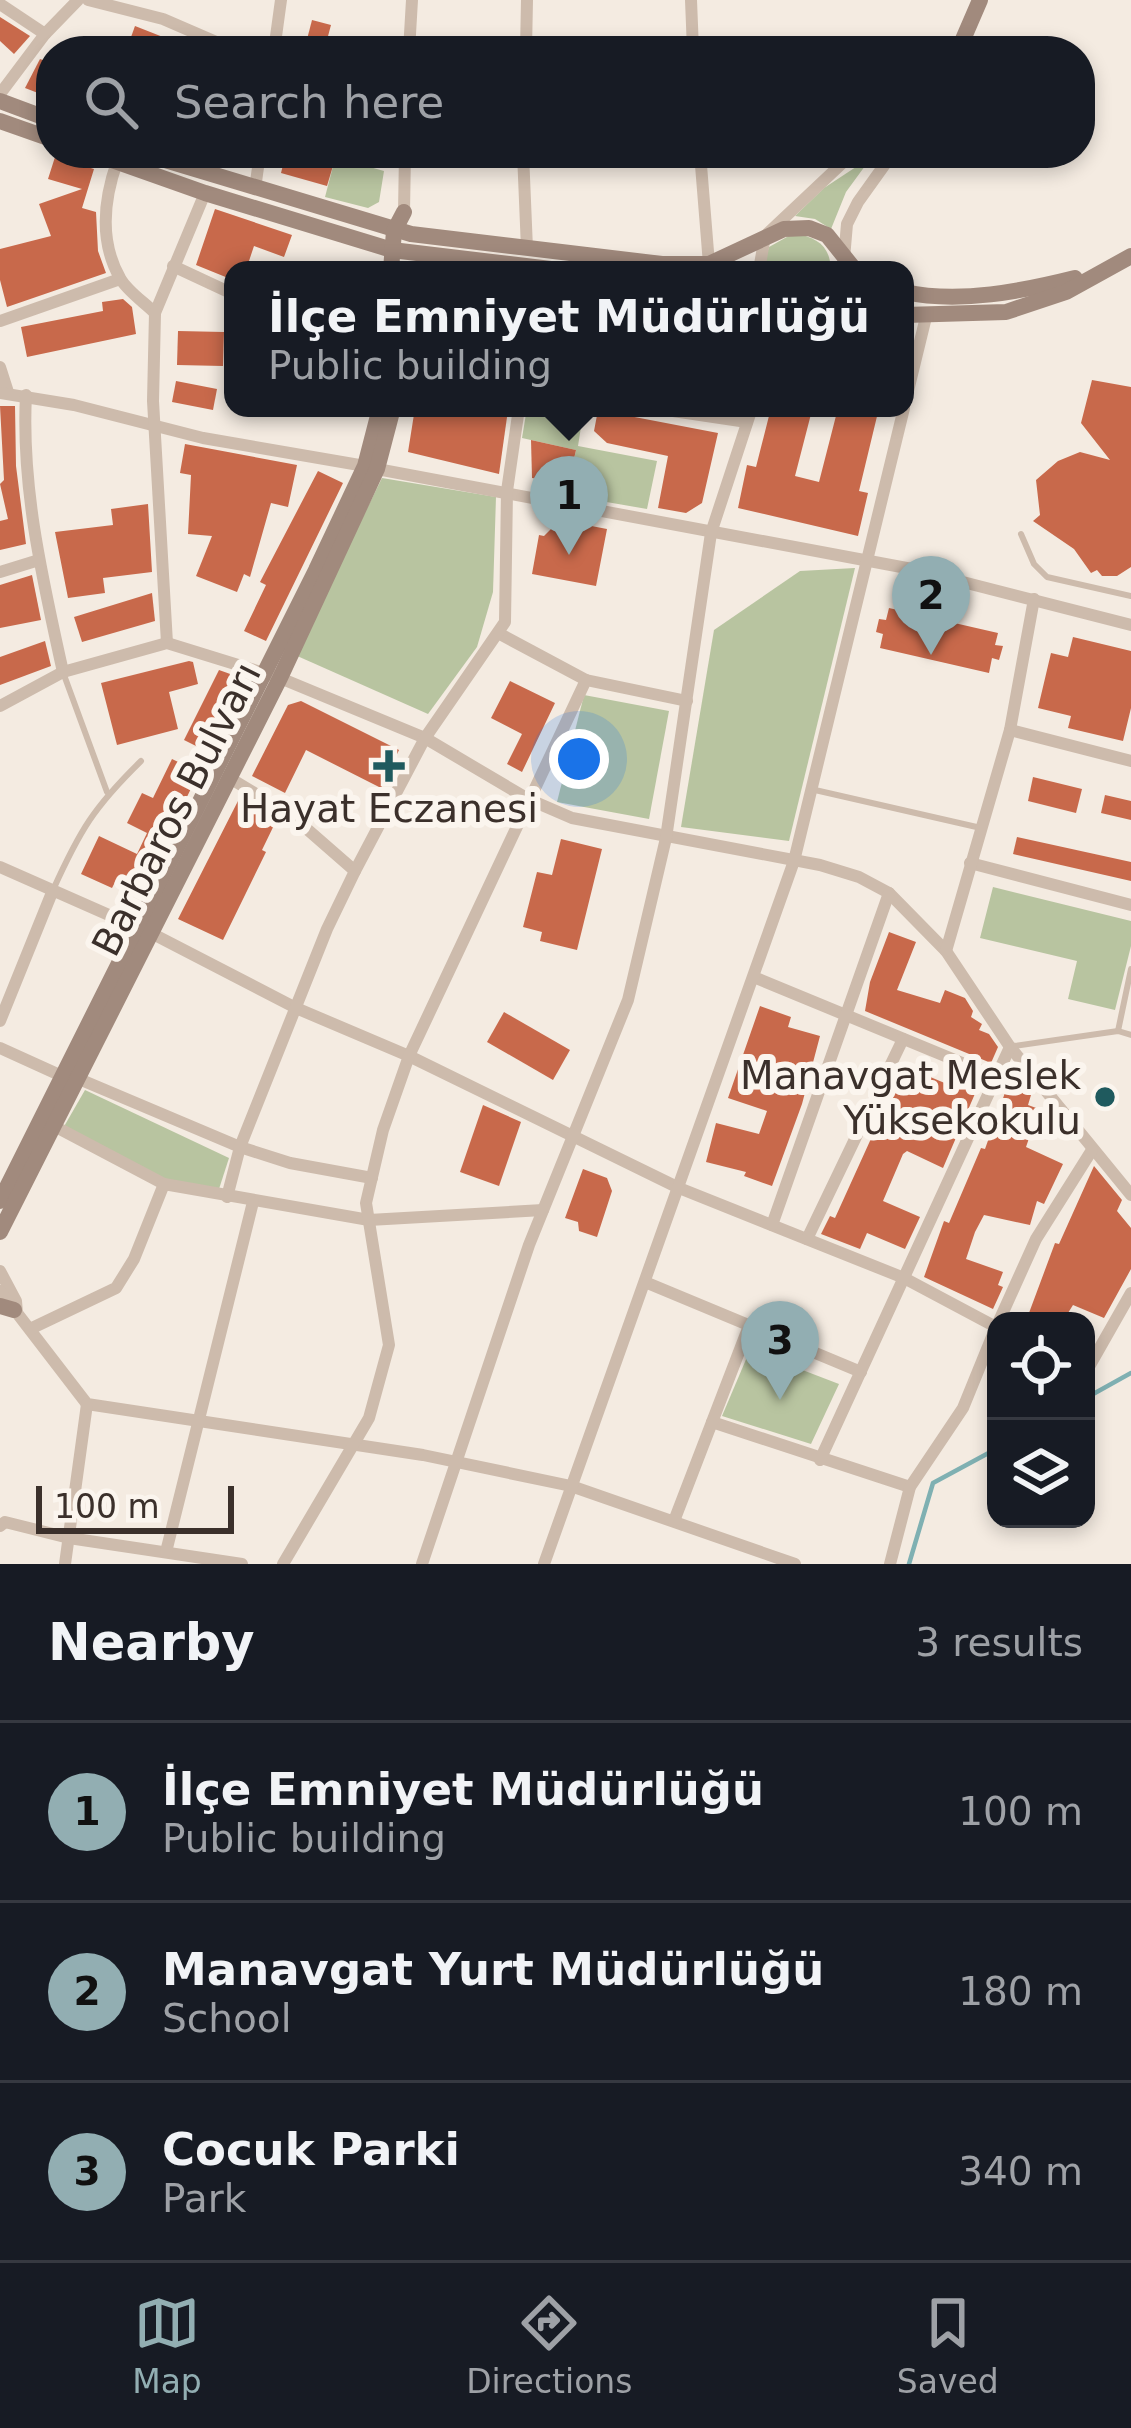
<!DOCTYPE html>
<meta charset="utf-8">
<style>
body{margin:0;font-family:"DejaVu Sans",sans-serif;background:#242831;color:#f1f3f6}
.controls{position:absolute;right:36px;bottom:36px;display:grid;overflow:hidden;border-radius:24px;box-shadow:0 6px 18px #0003}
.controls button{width:108px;height:108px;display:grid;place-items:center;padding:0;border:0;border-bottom:3px solid #363941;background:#171b24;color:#f1f3f6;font:60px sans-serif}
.scale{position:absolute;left:36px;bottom:30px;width:198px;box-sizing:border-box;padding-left:12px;border:6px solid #3b302b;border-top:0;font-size:33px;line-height:42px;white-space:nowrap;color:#3b302b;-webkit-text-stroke:9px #fbf5ee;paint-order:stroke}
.you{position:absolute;left:579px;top:759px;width:42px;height:42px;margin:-30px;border:9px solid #fff;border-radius:50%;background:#1a73e8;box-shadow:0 0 0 18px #1a73e833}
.badge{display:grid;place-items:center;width:78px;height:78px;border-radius:50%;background:#92aeb2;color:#111;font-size:39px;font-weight:700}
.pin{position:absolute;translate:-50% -99px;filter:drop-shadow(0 3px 6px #0008)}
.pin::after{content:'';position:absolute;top:63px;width:42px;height:36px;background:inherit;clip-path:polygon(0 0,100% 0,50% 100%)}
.popup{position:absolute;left:224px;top:261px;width:690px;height:156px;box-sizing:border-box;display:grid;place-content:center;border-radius:24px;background:#171b24;filter:drop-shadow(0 3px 9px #0005);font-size:39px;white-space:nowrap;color:#9ea1a6}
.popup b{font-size:45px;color:#f1f3f6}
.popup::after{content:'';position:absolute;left:50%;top:100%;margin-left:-24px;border:24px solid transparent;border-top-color:#171b24}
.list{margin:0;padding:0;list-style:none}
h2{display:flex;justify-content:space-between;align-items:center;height:156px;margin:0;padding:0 48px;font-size:51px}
h2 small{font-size:39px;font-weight:400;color:#9ea1a6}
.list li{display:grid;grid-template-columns:78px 1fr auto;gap:36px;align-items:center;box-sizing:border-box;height:180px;padding:0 48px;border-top:3px solid #363941}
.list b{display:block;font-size:45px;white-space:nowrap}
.list p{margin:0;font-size:39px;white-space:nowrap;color:#9ea1a6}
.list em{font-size:39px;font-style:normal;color:#9ea1a6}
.icon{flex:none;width:66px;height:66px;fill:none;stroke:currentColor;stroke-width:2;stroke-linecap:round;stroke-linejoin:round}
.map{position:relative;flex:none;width:1131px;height:1564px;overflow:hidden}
.search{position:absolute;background:#171b24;box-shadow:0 6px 18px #0003;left:36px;right:36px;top:36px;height:132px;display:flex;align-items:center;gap:30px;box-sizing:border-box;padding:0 42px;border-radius:48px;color:#9ea1a6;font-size:45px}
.sheet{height:696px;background:#171b24}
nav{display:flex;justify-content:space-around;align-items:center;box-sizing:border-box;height:168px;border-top:3px solid #363941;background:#171b24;font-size:33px;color:#9ea1a6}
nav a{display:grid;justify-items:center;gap:6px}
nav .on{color:#92aeb2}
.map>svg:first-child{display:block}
.green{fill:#b8c4a0}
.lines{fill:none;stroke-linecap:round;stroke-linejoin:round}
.stream{stroke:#7fb0b2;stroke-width:4.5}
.building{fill:#c8694b}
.lane{stroke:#cdbbac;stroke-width:6}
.street{stroke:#cdbbac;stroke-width:12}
.secondary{stroke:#a18a7d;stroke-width:16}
.poi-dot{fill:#1f5a5e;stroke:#fbf5ee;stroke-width:4.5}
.labels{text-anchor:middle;stroke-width:12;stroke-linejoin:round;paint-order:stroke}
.poi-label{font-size:39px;fill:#3b302b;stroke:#fbf5ee}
.street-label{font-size:39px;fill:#3b302b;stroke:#fbf5ee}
</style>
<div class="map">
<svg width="1131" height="1564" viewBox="0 0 1131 1564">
<rect width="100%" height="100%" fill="#f4ebe1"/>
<!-- green -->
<g class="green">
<path d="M 315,153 L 338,153 L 338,158 L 384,171 L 379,202 L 368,208 L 325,197 L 335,159 Z"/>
<path d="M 862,163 L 865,166 L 846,192 L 831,229 L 815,219 L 795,216 L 824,188 Z"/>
<path d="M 794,233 C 817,238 830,245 831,270 L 762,270 L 769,247 Z"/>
<path d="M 527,408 L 584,408 L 578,446 L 657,461 L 647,509 L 566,495 L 576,450 L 522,438 Z"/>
<path d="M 382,478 L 496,497 L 493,592 L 477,647 L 428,714 L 295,655 Z"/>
<path d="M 855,568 L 789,841 L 681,827 L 714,630 L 800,571 Z"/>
<path d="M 584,695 L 669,711 L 649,819 L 557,802 Z"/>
<path d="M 993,887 L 1131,921 L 1131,946 L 1115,1010 L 1068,999 L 1077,961 L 980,938 Z"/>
<path d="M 85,1090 L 229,1158 L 219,1189 L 164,1184 L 62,1130 Z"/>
<path d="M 750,1350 L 839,1384 L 811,1444 L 722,1416 Z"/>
</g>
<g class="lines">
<!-- stream -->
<g class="stream">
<path d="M 1086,1398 L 1131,1373"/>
<path d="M 909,1564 L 933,1483 L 996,1449"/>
</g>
</g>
<!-- building -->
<g class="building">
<path d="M 0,17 L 30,36 L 14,54 L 0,41 Z"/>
<path d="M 312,20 L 331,25 L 324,51 L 304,51 Z"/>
<path d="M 135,26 L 196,50 L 196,51 L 126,51 Z"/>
<path d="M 40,59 L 51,63 L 51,98 L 25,88 Z"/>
<path d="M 286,153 L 315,153 L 335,159 L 327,186 L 281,173 Z"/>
<path d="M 55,157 L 94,169 L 82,208 L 96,212 L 98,251 L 106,273 L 7,307 L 0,280 L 0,249 L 51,236 L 39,204 L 82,189 L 48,179 Z"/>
<path d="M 215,209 L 292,235 L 284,257 L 254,246 L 246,270 L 233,270 L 233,280 L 196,265 Z"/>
<path d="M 123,299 L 132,307 L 136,334 L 27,357 L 21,327 L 103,311 L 102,302 Z"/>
<path d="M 178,331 L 224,332 L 223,366 L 177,365 Z"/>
<path d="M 1092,380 L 1131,387 L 1131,567 L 1117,576 L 1102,576 L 1097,570 L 1091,573 L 1074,549 L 1033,521 L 1040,515 L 1036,480 L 1058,461 L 1080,452 L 1110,460 L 1081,423 Z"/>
<path d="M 176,381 L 217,389 L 213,410 L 172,402 Z"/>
<path d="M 0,406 L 15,406 L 16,466 L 26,544 L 0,550 L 0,521 L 8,519 L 0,484 L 4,480 Z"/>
<path d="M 415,408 L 463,408 L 507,417 L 499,474 L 408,452 Z"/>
<path d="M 771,408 L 811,414 L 795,476 L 819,482 L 838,408 L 879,408 L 859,491 L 868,493 L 858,536 L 738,508 L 747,465 L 756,467 Z"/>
<path d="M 598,410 L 718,433 L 702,503 L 686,513 L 658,508 L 668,456 L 607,443 L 594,431 Z"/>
<path d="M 531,440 L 576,450 L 568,485 L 532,478 Z"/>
<path d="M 185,444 L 297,465 L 288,507 L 271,503 L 250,577 L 244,574 L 237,592 L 196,576 L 212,536 L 188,534 L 191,475 L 180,473 Z"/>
<path d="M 318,471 L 343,483 L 266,641 L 244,631 L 266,585 L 260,582 Z"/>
<path d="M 148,504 L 152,572 L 103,578 L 105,593 L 68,598 L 55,532 L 113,525 L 111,509 Z"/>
<path d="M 560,520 L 607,529 L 596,586 L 532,574 L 539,535 L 544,536 Z"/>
<path d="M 32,575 L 41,620 L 0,628 L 0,585 Z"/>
<path d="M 152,593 L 155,621 L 82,642 L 74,617 Z"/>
<path d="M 889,608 L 998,633 L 995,645 L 1003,646 L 999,660 L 992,658 L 989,673 L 880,648 L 883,634 L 876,632 L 879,619 L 886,620 Z"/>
<path d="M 1073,637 L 1131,651 L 1131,708 L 1123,741 L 1068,728 L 1071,716 L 1038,708 L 1051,653 L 1068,657 Z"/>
<path d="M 45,641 L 51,666 L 0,685 L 0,657 Z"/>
<path d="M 189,661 L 193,662 L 198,684 L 169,692 L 178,729 L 117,745 L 101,683 Z"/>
<path d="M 219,670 L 247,680 L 210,753 L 184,740 Z"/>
<path d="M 510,681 L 555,703 L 522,772 L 507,764 L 522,734 L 491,718 Z"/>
<path d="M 301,701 L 399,750 L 381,788 L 306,750 L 285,793 L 252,776 L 288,705 Z"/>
<path d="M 172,759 L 199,772 L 140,894 L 115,882 L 112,888 L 81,874 L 99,836 L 137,854 L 147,833 L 127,823 L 142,793 L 153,798 Z"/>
<path d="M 1033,777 L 1082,789 L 1076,813 L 1028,801 Z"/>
<path d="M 1105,795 L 1131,801 L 1131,820 L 1101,813 Z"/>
<path d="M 239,799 L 277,819 L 262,850 L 266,852 L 223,940 L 178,919 Z"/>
<path d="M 1017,837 L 1131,862 L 1131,881 L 1013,854 Z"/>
<path d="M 561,839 L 602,849 L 577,950 L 540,941 L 542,932 L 523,927 L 537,872 L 552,875 Z"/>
<path d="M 889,932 L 916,942 L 897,990 L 940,1003 L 945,990 L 965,998 L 973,1011 L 971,1017 L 982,1024 L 979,1030 L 989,1034 L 998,1047 L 991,1063 L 865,1011 L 870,982 Z"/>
<path d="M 760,1006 L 791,1017 L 788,1027 L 820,1036 L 802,1104 L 772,1186 L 744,1176 L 746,1172 L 706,1162 L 716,1123 L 759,1134 L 767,1111 L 728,1098 Z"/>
<path d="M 504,1012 L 570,1050 L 553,1080 L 487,1042 Z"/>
<path d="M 904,1066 L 947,1084 L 950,1077 L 977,1089 L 943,1168 L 907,1151 L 903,1154 L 883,1201 L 920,1217 L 905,1249 L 867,1233 L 860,1249 L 821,1234 L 830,1216 L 835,1218 Z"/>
<path d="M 1007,1087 L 1031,1095 L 1028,1105 L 1039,1109 L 1026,1147 L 1063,1164 L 1044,1204 L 1037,1201 L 1030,1225 L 984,1215 L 975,1232 L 966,1259 L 1003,1272 L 998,1285 L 1003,1287 L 993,1309 L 924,1277 L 944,1221 L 949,1223 L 981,1148 L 985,1149 Z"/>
<path d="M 483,1105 L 521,1122 L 499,1186 L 460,1172 Z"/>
<path d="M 1094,1166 L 1122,1200 L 1117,1211 L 1131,1228 L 1131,1269 L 1104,1318 L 1073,1305 L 1063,1321 L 1026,1321 L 1055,1243 L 1059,1244 Z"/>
<path d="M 583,1169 L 607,1178 L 612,1191 L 597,1237 L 579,1231 L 578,1222 L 565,1218 Z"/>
</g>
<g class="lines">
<!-- lane -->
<g class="lane">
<path d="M 1021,534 L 1034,564 L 1047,577 L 1131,596"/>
<path d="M 64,675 L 107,792"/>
<path d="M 815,790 L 981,828"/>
<path d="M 53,890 C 80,830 94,807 141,761"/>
<path d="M 1118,1031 L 1131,969"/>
<path d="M 1014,1046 L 1118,1031 L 1131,1035"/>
</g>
<!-- street -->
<g class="street">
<path d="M 88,0 L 163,19 L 237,51"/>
<path d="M 691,0 L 693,50"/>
<path d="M 0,4 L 45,34"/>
<path d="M 526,47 L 693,43"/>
<path d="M 526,50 L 527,0"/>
<path d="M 274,51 L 281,0"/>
<path d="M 409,51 L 412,0"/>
<path d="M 0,94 L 45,34 L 78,0"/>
<path d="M 523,153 L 527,249"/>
<path d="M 700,153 L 709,264"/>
<path d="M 117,162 C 104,199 99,241 120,278 C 127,291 144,302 155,313"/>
<path d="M 255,189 L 260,153"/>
<path d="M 404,212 L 405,153"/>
<path d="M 173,266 L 233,294"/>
<path d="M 759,270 L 765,236 L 853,153"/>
<path d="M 843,270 L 847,224 L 858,202 L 893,153"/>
<path d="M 0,321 L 120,279"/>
<path d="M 0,367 L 8,392"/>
<path d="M 0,393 L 74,405 L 203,438 L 365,466"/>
<path d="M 26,395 C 21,488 43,581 63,672"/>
<path d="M 905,403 L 926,317"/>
<path d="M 653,408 L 747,422"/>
<path d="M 377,469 L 912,569 L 1131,625"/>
<path d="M 0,572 L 39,560"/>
<path d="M 498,633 L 586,680 L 687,701"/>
<path d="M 167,643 L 153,401 L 155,313 L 205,193"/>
<path d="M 0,706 L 63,672 L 167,643 L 280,678 L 425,738 L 528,799 L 572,818 L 820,865 L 859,877 L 889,893 L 946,951 L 1010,1047 L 1131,1195"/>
<path d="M 1010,730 L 1034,599"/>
<path d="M 228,777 L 292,816 L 355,871"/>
<path d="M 970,863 L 1131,905"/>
<path d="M 0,867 L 136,927"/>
<path d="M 151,933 L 296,1008 L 409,1056 L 679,1188 L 904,1278 L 996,1327"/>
<path d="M 946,951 L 1010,730 L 1131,761"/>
<path d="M 756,978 L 996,1077"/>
<path d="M 0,1021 L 53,890"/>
<path d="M 0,1048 L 64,1077"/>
<path d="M 79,1079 L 240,1147 L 290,1163 L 372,1178"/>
<path d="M 56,1127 L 164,1184"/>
<path d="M 227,1197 L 240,1147 L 327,929 L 355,871 L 425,738 L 505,622 L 507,491 L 519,408"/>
<path d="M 772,1225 L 889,893"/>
<path d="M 807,1239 L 903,1039"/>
<path d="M 0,1271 L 16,1301 L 17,1313"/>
<path d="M 645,1282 L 861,1372"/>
<path d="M 0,1291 L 87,1404 L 423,1455 L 571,1486 L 795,1564"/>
<path d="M 999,1321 L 1036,1239 L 1092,1150"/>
<path d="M 30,1329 L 116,1288 L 134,1259 L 164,1184 L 369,1220 L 543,1210"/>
<path d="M 1086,1372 L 1131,1293"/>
<path d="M 712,1422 L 910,1487"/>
<path d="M 820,1460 L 1010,1047"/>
<path d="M 674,1521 L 749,1326"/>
<path d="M 0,1526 L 5,1522 L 69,1538 L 242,1564"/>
<path d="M 166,1552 L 253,1202"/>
<path d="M 65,1564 L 87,1404"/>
<path d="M 283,1564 L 369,1418 L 389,1345 L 366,1203 L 383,1130 L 409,1056 L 586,680"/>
<path d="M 422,1564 L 529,1245 L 628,1000 L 666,838 L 711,533 L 752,408"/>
<path d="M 544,1564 L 794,861 L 904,408"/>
<path d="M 890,1564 L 910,1487 L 963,1408 L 996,1327"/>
</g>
<!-- secondary -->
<g class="secondary">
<path d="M 958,51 L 980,0"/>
<path d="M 0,101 L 51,120"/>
<path d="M 0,121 L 51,139"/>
<path d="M 92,153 L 205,193 L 392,250 L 559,270"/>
<path d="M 142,153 L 411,234 L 662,264 L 709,264 L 784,229 L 809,228 L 827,235 L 855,270"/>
<path d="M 391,270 L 394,231 L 404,212"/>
<path d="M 905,292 C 959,304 1023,291 1075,278"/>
<path d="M 905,315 L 1006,312 L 1066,292 L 1131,256"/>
<path d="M 0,1201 L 316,570 L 365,466 L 380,408"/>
<path d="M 0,1232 L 280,678 L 377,469 L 393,408"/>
<path d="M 0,1306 L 14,1310"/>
</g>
</g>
<!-- markers -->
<g class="poi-dot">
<path d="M383 748h12v12h12v12h-12v12h-12v-12h-12v-12h12z"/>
<circle cx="1105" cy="1097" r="12"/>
</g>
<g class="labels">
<!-- poi labels -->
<g class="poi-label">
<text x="389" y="822">Hayat Eczanesi</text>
<text x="1081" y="1089" text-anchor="end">Manavgat Meslek<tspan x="1081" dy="45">Yüksekokulu</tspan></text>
</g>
<!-- street labels -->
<g class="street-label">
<text transform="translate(176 809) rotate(-63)" y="14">Barbaros Bulvarı</text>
</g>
</g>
</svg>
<div class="controls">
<button><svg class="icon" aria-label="locate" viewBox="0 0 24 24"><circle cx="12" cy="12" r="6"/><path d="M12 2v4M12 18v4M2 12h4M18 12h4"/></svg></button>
<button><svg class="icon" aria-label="layers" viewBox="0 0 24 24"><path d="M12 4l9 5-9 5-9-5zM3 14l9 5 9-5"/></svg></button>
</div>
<div class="scale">100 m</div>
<div class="you"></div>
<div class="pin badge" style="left:569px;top:555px">1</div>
<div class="popup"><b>İlçe Emniyet Müdürlüğü</b>Public building</div>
<div class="pin badge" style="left:931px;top:655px">2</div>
<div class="pin badge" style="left:780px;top:1400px">3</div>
<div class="search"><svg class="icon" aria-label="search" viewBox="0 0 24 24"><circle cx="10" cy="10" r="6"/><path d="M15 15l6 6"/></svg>Search here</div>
</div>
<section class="sheet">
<h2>Nearby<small>3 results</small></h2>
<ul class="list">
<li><span class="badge">1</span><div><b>İlçe Emniyet Müdürlüğü</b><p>Public building</p></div><em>100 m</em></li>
<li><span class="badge">2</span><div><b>Manavgat Yurt Müdürlüğü</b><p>School</p></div><em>180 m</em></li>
<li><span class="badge">3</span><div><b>Cocuk Parki</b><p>Park</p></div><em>340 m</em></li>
</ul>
</section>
<nav>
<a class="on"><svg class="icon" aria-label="map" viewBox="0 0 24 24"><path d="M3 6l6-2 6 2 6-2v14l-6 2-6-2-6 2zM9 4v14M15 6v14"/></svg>Map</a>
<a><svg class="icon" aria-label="directions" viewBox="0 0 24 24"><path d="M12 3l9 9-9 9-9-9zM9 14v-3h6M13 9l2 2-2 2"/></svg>Directions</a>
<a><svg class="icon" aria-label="saved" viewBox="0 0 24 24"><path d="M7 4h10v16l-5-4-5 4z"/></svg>Saved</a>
</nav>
